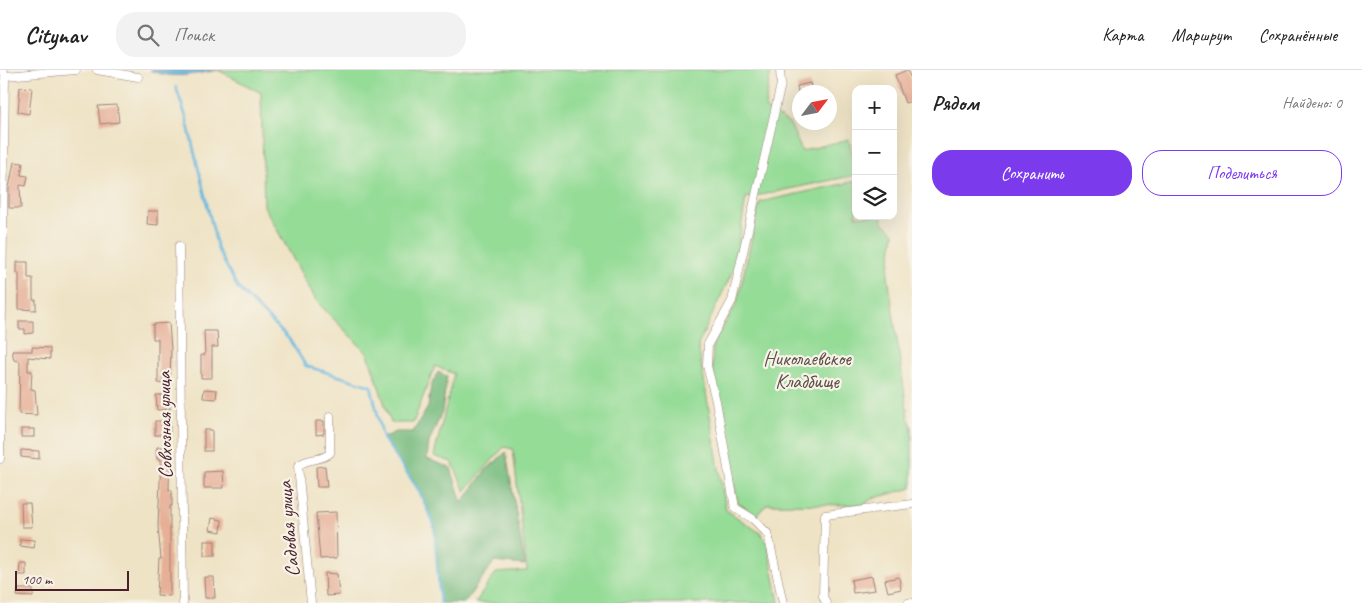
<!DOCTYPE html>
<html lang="ru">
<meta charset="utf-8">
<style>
body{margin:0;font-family:Caveat,sans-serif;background:#f2f2f2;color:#222}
.controls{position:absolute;right:15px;top:15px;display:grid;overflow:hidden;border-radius:10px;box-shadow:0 5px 20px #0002}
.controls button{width:45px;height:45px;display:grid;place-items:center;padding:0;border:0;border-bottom:1px solid #e0e0e0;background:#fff;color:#222;font:25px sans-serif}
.compass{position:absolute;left:792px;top:15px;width:45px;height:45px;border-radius:50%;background:#fff;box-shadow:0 5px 20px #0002;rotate:58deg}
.scale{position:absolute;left:15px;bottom:12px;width:114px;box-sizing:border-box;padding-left:5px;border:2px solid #4a1f2b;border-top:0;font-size:14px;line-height:18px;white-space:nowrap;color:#4a1f2b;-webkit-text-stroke:4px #f7f3e8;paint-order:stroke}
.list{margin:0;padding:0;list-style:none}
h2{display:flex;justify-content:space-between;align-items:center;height:65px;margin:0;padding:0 20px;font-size:21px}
h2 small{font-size:16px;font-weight:400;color:#767676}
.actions{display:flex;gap:10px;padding:15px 20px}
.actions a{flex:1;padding:11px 0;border:1px solid #7c3aed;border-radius:20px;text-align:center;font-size:18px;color:#7c3aed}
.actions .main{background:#7c3aed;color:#fff}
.icon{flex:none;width:28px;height:28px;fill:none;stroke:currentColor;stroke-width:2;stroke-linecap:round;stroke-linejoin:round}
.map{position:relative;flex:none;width:912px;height:533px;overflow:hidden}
header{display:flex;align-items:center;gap:30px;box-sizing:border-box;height:70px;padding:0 25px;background:#fff;border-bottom:1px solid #e0e0e0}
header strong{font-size:24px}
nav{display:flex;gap:28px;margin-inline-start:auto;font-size:18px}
.search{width:350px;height:45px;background:#f2f2f2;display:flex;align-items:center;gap:12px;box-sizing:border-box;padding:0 18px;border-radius:20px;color:#767676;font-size:19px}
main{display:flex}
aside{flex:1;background:#fff}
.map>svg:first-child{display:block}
.green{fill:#95dc97;stroke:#707e61}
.forest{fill:#78bc80;stroke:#616e56}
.water{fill:#63b7df;stroke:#566b85}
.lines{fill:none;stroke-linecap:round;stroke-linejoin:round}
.stream{stroke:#63b7df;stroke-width:2.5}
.building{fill:#e6af96}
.minor-casing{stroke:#9c8178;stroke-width:9}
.minor{stroke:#fff;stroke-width:8}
.labels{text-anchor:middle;stroke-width:4.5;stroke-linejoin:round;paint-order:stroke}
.park-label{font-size:20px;fill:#5d4e46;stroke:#f7f3e8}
.street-label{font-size:20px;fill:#4a1f2b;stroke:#f7f3e8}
</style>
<header>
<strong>Citynav</strong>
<div class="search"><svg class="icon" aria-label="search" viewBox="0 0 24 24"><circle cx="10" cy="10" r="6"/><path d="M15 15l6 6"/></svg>Поиск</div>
<nav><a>Карта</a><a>Маршрут</a><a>Сохранённые</a></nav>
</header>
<main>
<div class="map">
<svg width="912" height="533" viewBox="0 0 912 533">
<rect width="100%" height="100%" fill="#f7f3e8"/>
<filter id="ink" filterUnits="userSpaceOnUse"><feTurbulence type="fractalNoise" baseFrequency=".02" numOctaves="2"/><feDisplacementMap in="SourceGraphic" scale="10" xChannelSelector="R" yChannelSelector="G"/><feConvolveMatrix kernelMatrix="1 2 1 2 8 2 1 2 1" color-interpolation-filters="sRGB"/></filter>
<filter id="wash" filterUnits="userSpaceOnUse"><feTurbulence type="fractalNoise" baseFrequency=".0096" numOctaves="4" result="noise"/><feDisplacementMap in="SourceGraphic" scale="20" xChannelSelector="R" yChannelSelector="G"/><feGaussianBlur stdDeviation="1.12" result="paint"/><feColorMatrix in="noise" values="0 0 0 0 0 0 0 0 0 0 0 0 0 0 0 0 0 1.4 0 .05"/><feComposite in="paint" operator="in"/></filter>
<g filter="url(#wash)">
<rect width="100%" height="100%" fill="#efe3c5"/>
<!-- green -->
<g class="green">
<path d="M 218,0 L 771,0 L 765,38 L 790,54 L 802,81 L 849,69 L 856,105 L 746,128 L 735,196 L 698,275 L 726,440 L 762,464 L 768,476 L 779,533 L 475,533 L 496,503 L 527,501 L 513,379 L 504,377 L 465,421 L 452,392 L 434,386 L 454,304 L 435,296 L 413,353 L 391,353 L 368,284 L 317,232 L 264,136 L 261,23 Z"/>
<path d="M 856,111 L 856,146 L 881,146 L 883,152 L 894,163 L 888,206 L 908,347 L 912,358 L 912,418 L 874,428 L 862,435 L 767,434 L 757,445 L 738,433 L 712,298 L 713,274 L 737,233 L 760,132 Z"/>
</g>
<!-- forest -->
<path class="forest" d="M 438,302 L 447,306 L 442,342 L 429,372 L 427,389 L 451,398 L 462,433 L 485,401 L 506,382 L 525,495 L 494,492 L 464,533 L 440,533 L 434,454 L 418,419 L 383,368 L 396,362 L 413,362 L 428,337 L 431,315 Z"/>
<!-- water -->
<path class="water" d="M 150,0 L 218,0 C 198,4 169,10 150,0 Z"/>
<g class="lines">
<!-- stream -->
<path class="stream" d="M 176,17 L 186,47 L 218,180 L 238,218 L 289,269 L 306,296 L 371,316 L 383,368 L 418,419 L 434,454 L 440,533"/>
</g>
<g id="blocks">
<!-- building -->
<g class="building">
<path d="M 907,0 L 912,11 L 912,31 L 905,33 L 895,5 Z"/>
<path d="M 810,13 L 812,22 L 798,22 L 797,16 Z"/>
<path d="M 20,17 L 32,18 L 29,44 L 18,42 Z"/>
<path d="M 117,35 L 119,52 L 100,54 L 98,36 Z"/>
<path d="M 14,92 L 23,93 L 21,105 L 28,106 L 26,116 L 20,115 L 21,138 L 9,138 L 9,118 Z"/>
<path d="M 148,141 L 158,141 L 158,155 L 147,154 Z"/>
<path d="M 17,192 L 28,192 L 28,208 L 33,208 L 33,230 L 36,230 L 36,240 L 19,239 L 19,203 L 17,203 Z"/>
<path d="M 19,251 L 33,251 L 33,263 L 25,264 L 25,259 L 19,259 Z"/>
<path d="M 169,253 L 171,279 L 170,308 L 167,308 L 167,314 L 158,313 L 158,269 L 153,269 L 153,254 Z"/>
<path d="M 204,261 L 217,261 L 218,277 L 212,277 L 212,308 L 201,308 L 201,285 L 205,285 Z"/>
<path d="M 32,277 L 50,278 L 50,289 L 28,287 L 28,301 L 32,301 L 31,319 L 35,320 L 37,345 L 19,344 L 20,291 L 14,290 L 12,281 L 32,281 Z"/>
<path d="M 204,319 L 217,320 L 216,329 L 203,328 Z"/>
<path d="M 156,325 L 169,325 L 170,339 L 157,340 Z"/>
<rect x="155" y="351" width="15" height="14"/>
<path d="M 316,351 L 324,351 L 324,364 L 316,365 Z"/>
<rect x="21" y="359" width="13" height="8"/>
<rect x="204" y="360" width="8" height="21"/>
<path d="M 157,377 L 170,377 L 169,420 L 172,420 L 172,436 L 170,436 L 170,526 L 157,525 L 159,489 L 161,489 L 158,456 L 161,389 L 157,389 Z"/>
<path d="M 21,380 L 39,381 L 39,389 L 21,387 Z"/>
<path d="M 325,396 L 327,417 L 317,417 L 316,397 Z"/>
<path d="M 223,401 L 224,418 L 204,418 L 204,402 Z"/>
<path d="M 21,433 L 30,433 L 32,457 L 22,457 Z"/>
<path d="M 336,442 L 337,488 L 320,489 L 316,443 Z"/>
<path d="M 212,448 L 222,450 L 221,462 L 210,460 Z"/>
<path d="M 20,469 L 35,470 L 34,478 L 20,476 Z"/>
<rect x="204" y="471" width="11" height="15"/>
<path d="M 20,493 L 26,493 L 26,505 L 19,505 Z"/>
<path d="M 325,503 L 337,504 L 339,525 L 326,526 Z"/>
<path d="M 872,506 L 875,520 L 853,523 L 851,510 Z"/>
<path d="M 204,507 L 214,507 L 215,528 L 205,528 Z"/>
<path d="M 899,507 L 901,519 L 888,522 L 885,510 Z"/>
<path d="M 18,519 L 33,519 L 33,527 L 17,526 Z"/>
</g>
</g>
</g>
<g filter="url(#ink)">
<use href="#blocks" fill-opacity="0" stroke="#9c8178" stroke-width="1"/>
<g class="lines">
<!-- minor casing -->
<g class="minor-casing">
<g id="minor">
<path d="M 97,0 L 138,7"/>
<path d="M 780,0 L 781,14 L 732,231 L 708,274 L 707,296 L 716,331 L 735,438 L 753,449 L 768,464 L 783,533"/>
<path d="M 5,6 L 76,0"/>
<path d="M 179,176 L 183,533"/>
<path d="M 0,389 L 5,6 L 3,0"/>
<path d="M 311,533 L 298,396 C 307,387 321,392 330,383 L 330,346"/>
<path d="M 826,533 L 823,526 L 825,445 L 912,434"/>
<path d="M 908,533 L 912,533"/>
</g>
</g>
<!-- minor -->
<use href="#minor" class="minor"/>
</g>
</g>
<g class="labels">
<!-- park labels -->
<g class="park-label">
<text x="807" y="295">Николаевское<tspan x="807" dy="23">Кладбище</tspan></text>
</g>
<!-- street labels -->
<g class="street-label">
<text transform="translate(164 355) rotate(-91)" y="7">Совхозная улица</text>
<text transform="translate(288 459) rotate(-95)" y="7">Садовая улица</text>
</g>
</g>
</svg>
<div class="controls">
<button>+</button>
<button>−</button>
<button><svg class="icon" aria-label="layers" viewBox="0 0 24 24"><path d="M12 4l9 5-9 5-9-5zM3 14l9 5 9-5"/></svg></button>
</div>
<svg class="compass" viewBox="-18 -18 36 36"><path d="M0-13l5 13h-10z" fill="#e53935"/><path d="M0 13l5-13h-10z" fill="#767676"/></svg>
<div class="scale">100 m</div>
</div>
<aside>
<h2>Рядом<small>Найдено: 0</small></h2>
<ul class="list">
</ul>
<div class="actions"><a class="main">Сохранить</a><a>Поделиться</a></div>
</aside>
</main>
